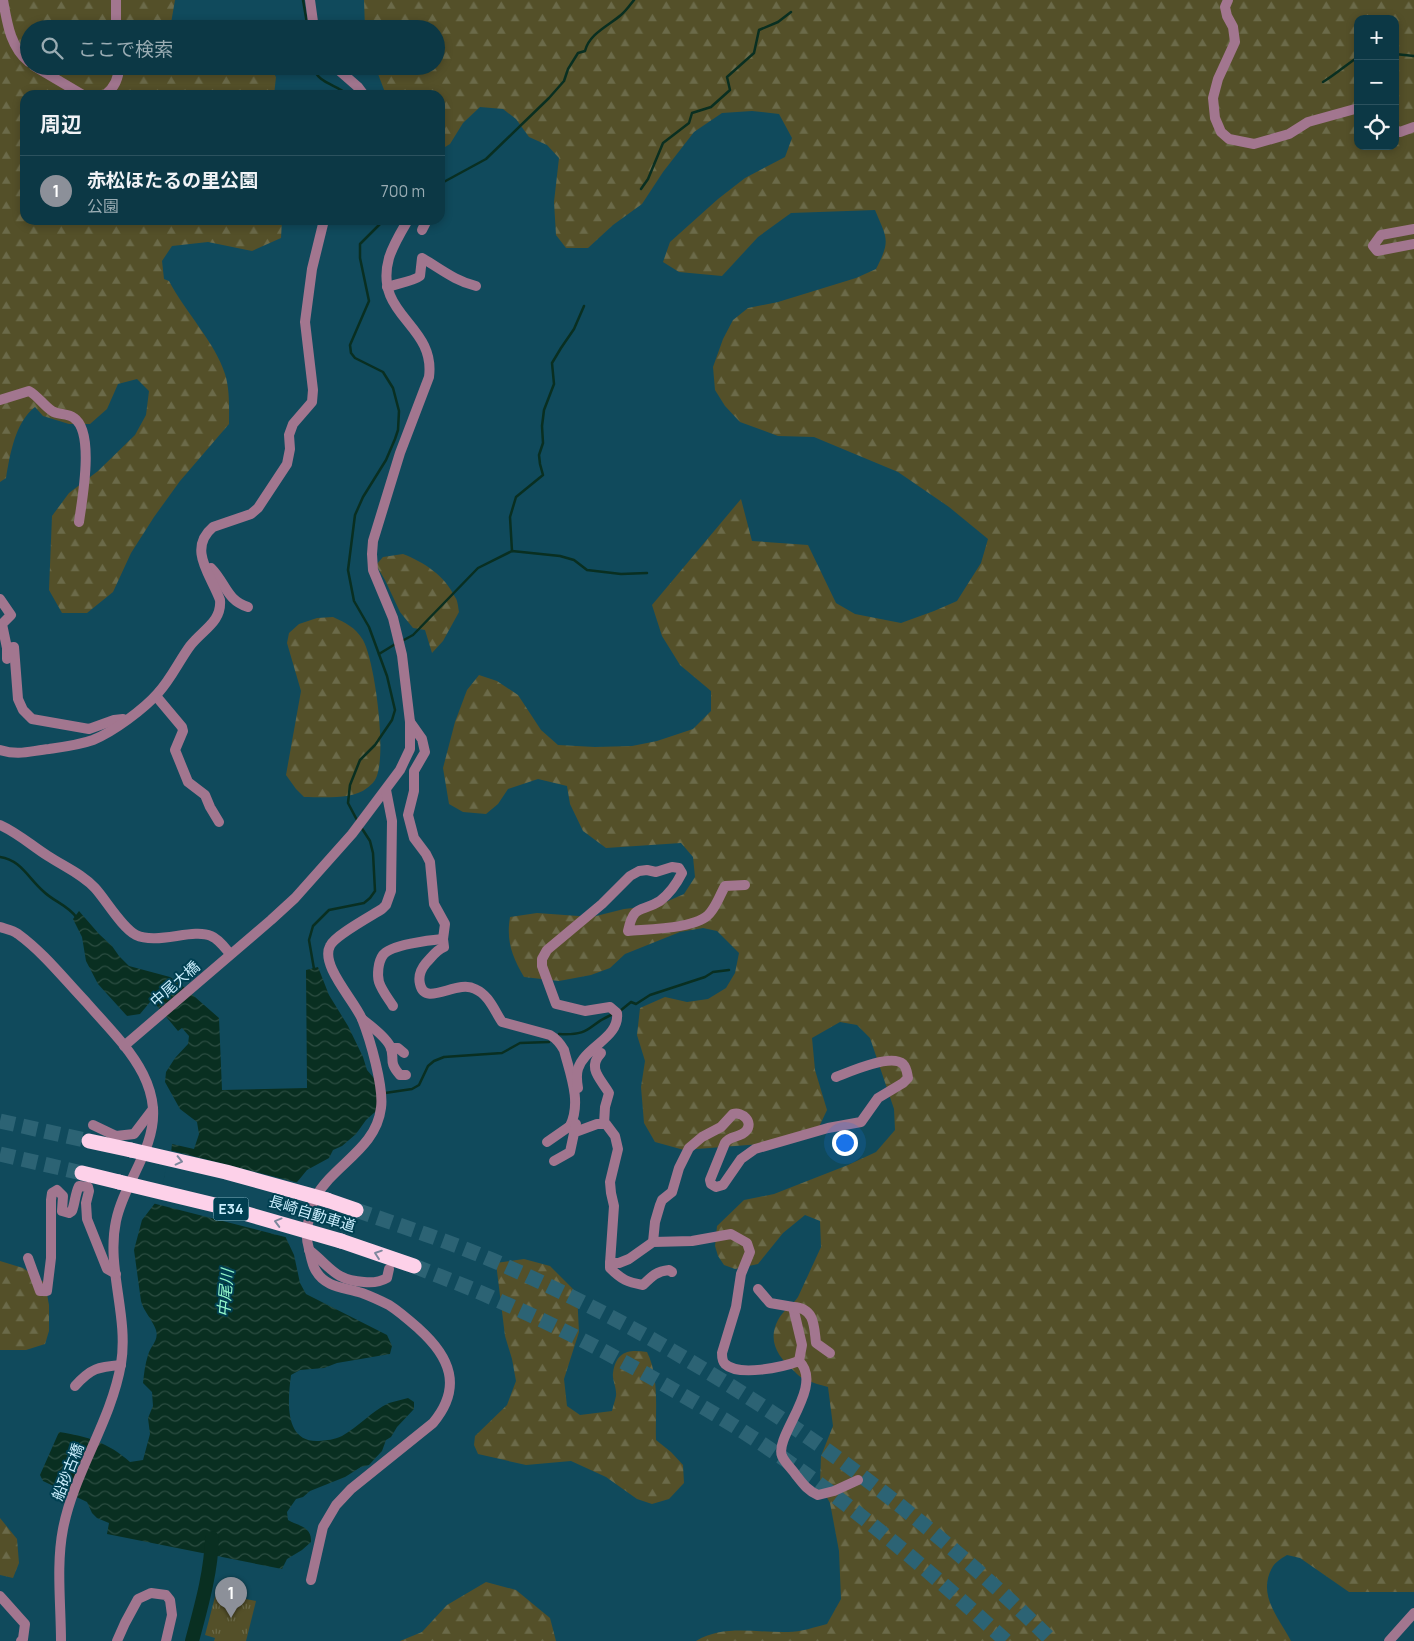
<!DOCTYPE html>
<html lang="ja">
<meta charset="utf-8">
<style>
body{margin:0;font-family:Manrope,"Noto Sans JP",sans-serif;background:#153f4c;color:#f1f3f6}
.controls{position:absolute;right:15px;top:15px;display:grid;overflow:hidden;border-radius:10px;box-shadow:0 2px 8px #0003}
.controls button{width:45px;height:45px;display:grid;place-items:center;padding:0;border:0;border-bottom:1px solid #2c525e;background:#0c3845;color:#f1f3f6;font:25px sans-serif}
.you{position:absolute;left:844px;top:1142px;width:18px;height:18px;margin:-12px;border:4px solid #fff;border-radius:50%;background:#1a73e8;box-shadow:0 0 0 8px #1a73e833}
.badge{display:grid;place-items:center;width:32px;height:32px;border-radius:50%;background:#8c9099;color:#fff;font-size:16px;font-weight:700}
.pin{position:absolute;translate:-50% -41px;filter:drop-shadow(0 1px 2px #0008)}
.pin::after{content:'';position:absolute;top:26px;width:18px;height:15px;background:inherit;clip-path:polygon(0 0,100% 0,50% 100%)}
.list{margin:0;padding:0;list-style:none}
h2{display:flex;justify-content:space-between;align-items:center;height:65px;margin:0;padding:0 20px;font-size:21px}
h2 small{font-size:16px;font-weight:400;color:#9aacb3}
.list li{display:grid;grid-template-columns:32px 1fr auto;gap:15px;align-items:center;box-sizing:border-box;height:70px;padding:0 20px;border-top:1px solid #2c525e}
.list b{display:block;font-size:19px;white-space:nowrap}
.list p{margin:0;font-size:16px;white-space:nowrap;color:#9aacb3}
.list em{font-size:16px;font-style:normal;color:#9aacb3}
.icon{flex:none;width:28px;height:28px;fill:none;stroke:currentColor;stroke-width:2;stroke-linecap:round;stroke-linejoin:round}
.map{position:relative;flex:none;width:1414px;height:1641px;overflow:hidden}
.search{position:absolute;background:#0c3845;box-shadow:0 2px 8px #0003;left:20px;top:20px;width:425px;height:55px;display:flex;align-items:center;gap:12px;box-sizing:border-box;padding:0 18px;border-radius:28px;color:#9aacb3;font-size:19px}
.panel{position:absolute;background:#0c3845;box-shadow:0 2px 8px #0003;left:20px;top:90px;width:425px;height:135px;border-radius:15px}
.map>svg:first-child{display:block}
.forest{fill:url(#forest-firs);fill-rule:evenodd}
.park{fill:url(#park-tufts)}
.water{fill:url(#water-waves)}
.pier{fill:#104a5c}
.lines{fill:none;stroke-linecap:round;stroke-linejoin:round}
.stream{stroke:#092f21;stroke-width:2.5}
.river{stroke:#092f21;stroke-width:14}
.highway-tunnel{stroke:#2c6374;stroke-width:15;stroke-dasharray:15 8;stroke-linecap:butt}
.minor{stroke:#a2768f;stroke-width:10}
.highway{stroke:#fdd1e9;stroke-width:15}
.highway-bridge{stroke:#fdd1e9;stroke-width:15}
.oneway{stroke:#7e889d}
.labels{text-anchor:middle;stroke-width:4;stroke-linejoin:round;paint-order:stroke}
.shield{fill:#003f51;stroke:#8dbac9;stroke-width:1}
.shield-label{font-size:14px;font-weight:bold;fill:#c9eefd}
.street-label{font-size:15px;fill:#c9eefd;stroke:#003f51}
.water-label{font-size:16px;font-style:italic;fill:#92f7ca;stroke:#003f51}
</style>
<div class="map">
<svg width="1414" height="1641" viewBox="0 0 1414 1641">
<defs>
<pattern id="forest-firs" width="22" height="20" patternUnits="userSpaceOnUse" patternTransform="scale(1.25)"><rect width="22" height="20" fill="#545029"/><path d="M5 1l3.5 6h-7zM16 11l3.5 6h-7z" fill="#6b6a49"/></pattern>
<pattern id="park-tufts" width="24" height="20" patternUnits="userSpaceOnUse" patternTransform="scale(1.25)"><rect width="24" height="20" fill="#545029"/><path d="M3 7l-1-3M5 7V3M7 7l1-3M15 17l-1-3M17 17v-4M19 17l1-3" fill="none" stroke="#6b6a49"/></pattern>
<pattern id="water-waves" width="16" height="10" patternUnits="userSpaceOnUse" patternTransform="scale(1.25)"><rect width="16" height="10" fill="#092f21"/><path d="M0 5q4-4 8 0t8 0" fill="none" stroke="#2c4d42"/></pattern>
</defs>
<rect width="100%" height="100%" fill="#104a5c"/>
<!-- forest -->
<g class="forest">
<path d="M 0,0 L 175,0 L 170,29 L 29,29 L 29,66 L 269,66 L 276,77 L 274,95 L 25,95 L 25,220 L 282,220 L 281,238 L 252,251 L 208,242 L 172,246 L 162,261 L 164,279 L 169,281 C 185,312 215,342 225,374 C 230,390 229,408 229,424 L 180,481 L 154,517 L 131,553 L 113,592 L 87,613 L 62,613 L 49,590 L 52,516 L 69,493 L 98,471 L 135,435 L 146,415 L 149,391 L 137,379 L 118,384 L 107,409 L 90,424 L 69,424 L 43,416 L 35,407 C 15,422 10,455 6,478 L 0,482 Z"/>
<path d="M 364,0 L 1414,0 L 1414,1592 L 1349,1592 L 1300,1558 L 1287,1555 C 1282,1558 1274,1563 1272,1568 C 1257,1595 1279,1618 1291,1641 L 696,1641 C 724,1624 757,1633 788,1632 C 801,1632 815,1627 827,1624 L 841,1599 L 839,1551 L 830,1503 L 820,1485 L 821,1456 L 833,1426 L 828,1387 C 821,1385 813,1383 806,1380 C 801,1378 797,1374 794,1371 C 778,1357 767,1341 778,1320 C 784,1309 791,1307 798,1297 L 821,1247 L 820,1221 L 805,1215 L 783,1233 L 758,1264 L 735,1269 L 724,1265 L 718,1256 L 715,1246 L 717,1226 L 744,1200 L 774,1194 L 848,1165 L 876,1152 L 895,1130 L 894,1109 L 870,1038 L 857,1025 L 840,1022 L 812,1038 L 815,1070 L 827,1110 L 819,1127 L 761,1144 L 684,1150 L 655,1142 L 644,1123 L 641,1087 L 645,1061 L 637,1035 L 640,1008 L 665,997 L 687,1002 L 708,999 L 726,988 L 735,973 L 739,953 L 717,931 L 703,928 L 680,932 L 625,954 L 610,968 L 591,975 L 559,981 L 524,977 C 512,956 506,941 510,917 L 537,913 L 592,917 L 624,909 L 659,905 L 684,894 L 695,877 L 693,857 L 681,843 L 606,848 L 583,831 L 570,804 L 567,786 L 538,779 L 508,789 L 498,804 L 486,814 L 463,812 L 449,804 L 443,768 L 455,722 L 467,690 L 479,675 L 497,681 L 518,695 L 541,730 L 558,745 L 595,747 L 632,746 L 657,741 L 693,729 L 711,711 L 711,691 L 680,665 L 662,636 L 652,605 L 741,499 L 752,541 L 808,545 L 836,603 L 855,614 L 901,623 L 934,611 L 957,601 L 981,563 L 988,539 L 949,507 L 898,472 L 814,437 L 778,436 L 740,422 L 725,406 L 715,390 L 713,367 L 723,339 L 733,320 L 748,308 L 778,302 L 856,278 L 876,269 C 891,240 887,239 875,210 L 791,213 L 758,237 L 722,276 L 679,272 L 663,262 L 670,242 L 718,199 L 745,178 L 785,157 L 792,138 L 779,114 L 752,111 L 722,113 L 694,132 L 663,172 L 642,204 L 613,225 L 588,248 L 566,248 L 556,235 L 554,202 L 559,158 L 547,145 L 529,137 L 516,119 L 503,109 L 480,107 L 463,123 L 450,144 L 440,150 L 440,95 L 386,95 L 375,66 L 436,66 L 436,29 L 365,29 ZM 1358,19 L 1395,19 L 1395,146 L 1358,146 Z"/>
<path d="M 403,554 C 424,562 445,576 455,597 C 458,601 458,607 459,612 L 443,641 L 432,653 L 425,630 L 413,628 L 400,612 L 385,580 L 376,565 L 383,557 Z"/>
<path d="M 333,617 C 346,623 355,627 363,640 C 375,661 388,759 375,780 C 374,782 370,786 367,788 C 353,800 321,797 304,797 L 296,789 L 286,775 L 301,691 L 287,643 L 289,633 L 299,624 L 317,618 Z"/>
<path d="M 524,1259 L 550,1266 L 577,1293 L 579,1332 L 564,1379 L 567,1406 L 580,1415 L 612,1411 C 613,1406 615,1401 616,1396 C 617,1388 612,1380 613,1373 C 616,1351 629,1349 647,1352 C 660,1378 655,1412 656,1440 L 671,1452 L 683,1465 L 684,1483 L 669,1499 L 652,1504 L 637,1499 L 606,1477 L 571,1461 L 526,1465 L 478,1454 L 474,1445 L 475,1436 L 507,1405 L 516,1381 L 512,1359 L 505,1336 L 496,1263 Z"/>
<path d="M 0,1261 L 23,1268 L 45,1283 L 49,1305 L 49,1331 L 45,1344 L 26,1350 L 0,1350 Z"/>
<path d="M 0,1518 L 17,1539 L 19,1563 L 13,1578 L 0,1575 Z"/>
<path d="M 486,1582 L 516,1590 L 550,1618 L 556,1641 L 400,1641 L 422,1632 L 447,1605 Z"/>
</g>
<!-- park -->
<path class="park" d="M 216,1593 L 256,1601 L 246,1641 L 214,1641 L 215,1638 L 205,1635 Z"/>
<!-- water -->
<path class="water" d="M 79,911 L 99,934 L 112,946 L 119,956 L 129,966 L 170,977 L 179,983 L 219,1018 L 222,1090 L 307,1088 L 306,970 L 318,967 L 329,995 L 348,1026 L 363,1057 L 367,1070 L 385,1091 L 375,1112 L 366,1120 L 356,1134 L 342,1146 L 333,1150 L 329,1158 L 307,1170 L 293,1187 L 282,1217 L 286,1238 L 294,1255 L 300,1283 L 306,1294 L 387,1335 L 392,1346 L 390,1354 L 337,1363 L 324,1368 L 300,1370 L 291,1375 C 288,1399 283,1443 319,1441 C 327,1440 334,1440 342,1436 C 358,1427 372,1411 389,1403 C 395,1401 402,1400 408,1398 L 414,1402 L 414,1409 L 397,1427 L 391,1437 L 386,1440 L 382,1451 L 369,1465 L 361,1467 L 345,1477 L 310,1491 L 303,1497 L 296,1499 L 287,1512 L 288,1520 C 298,1526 312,1526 311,1542 L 302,1550 L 287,1559 L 282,1569 L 107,1534 L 109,1523 L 97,1518 L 92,1513 L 87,1502 L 43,1481 L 40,1475 L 59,1432 C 87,1436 109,1443 130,1462 L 143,1460 L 150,1434 L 148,1418 L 153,1406 L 152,1392 L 143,1383 C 144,1374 145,1364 148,1355 C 151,1345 159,1341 156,1330 C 152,1319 144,1312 141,1301 L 134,1250 L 142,1220 L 159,1198 L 171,1153 L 172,1144 L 194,1149 L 199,1134 L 197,1122 L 180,1109 L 165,1082 L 166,1072 L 175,1058 L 188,1044 L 189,1036 L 182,1028 L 178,1031 L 153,1001 L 150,1002 L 140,1014 L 127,1016 L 98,984 L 86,961 L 82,937 L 73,919 Z"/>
<!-- pier -->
<path class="pier" d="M 169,1150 L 299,1183 L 295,1188 L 285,1217 L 289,1238 L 152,1203 L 157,1196 L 164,1178 Z"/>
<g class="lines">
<!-- stream -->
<g class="stream">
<path d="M 303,0 L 308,29"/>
<path d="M 1395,54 L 1414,56"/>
<path d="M 313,66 C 317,84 337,84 348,95"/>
<path d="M 1323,82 C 1336,74 1346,65 1358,57"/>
<path d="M 440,184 L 486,159 L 549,98 L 564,81 L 568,69 L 578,53 L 585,51 C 589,34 608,26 621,15 C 626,11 630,5 634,0"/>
<path d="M 641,189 L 648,179 L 663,143 L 689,123 L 692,113 L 711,107 L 730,90 L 727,77 L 754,53 L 759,30 L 778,22 L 791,12"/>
<path d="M 512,551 L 510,517 L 516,497 L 543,475 L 540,464 L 539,455 L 543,443 L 542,426 L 544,410 L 554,384 L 552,363 L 561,348 L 574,329 L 584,306"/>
<path d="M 402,641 L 413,635 L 478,568 L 512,551 L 560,556 L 574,560 L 587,570 L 621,574 L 647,573"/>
<path d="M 379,654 L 397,643"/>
<path d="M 358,822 L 348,803 L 350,785 L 360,760 L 375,745 L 392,720 L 395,710 L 387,676 L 369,627 L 354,601 L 348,570 L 355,515 L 363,497 L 386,460 L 395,439 L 398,430 L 399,411 L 393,388 L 383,372 L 355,358 L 351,353 L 350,345 L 369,301 L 360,258 L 360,244 L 384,220"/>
<path d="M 0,857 C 21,860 28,878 43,891 C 54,902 68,905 77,918"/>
<path d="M 314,969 L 309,940 L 313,926 L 329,910 L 364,903 L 370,898 L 375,891 L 373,853 L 370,841 L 361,827"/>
<path d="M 620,1011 L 631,1002 L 636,1004 L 650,995 L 705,977 L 713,972 L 729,970"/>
<path d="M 559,1034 C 592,1036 587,1025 611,1015"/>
<path d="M 385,1093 L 412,1089 L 419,1085 L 428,1066 L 434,1061 L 444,1057 L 502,1053 L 520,1043 L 549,1042"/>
</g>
<!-- river -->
<path class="river" d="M 192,1641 C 201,1607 211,1573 212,1538"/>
<!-- highway-tunnel -->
<g class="highway-tunnel">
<path d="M 0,1121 L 89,1141"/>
<path d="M 0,1154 L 82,1173"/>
<path d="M 356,1210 C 401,1226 448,1241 492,1260 C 699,1350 893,1482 1052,1641"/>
<path d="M 414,1266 C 441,1277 469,1287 495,1299 C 574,1333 650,1375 723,1419 C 826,1482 918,1560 1006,1641"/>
</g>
<!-- minor -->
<g class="minor">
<path d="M 3,0 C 7,22 10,47 29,62"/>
<path d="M 116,0 L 116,29"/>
<path d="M 310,0 L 314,29"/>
<path d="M 1228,0 L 1225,7 L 1227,16 L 1233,27 L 1235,42 L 1218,79 L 1213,98 L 1215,118 L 1221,132 L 1229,139 L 1254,144 L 1289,134 L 1308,122 L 1355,109 L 1358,110"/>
<path d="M 34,66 L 83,95"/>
<path d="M 334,66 L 358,87 L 364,95"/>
<path d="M 105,95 C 114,88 119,78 119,66"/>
<path d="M 1395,130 L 1400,132 L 1414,127"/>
<path d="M 1414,229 L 1381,235 L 1373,246 L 1377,251 L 1414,244"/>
<path d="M 422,230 L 427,220"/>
<path d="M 387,287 C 396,284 414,281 420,276 L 422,258 C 441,269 455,281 476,286"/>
<path d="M 0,400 L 29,391 C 38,396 43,405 52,411 C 58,415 68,413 74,418 C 95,432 82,500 79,522"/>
<path d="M 211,568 C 226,583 226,600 248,607"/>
<path d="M 0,599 L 11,615 L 2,624 L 7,648 L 7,659"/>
<path d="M 7,648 L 14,647 L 18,699 L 23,710 L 32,719 L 89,729 L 114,720 L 123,719"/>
<path d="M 156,696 L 182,727 L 183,731 L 175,750 L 188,782 L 205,795 L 210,807 L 219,822"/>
<path d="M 410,722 L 422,739 L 425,752 L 414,771 L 414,791 L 408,815 L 414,838 L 426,854 L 430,862 L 434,904 L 445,924 L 443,939 L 444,947 C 436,950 432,957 426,963 C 421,969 418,976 420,984 C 425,1008 457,979 475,989 C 489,995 494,1010 502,1022 L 550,1035 C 557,1039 560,1043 564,1050 C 570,1074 582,1102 570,1126 L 578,1131 L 597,1124 L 606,1124 L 615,1136 L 618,1149 L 610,1182 L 611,1193 L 614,1206 L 610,1263 L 619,1263 L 629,1259 L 653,1242 L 692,1241 L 731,1234 L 747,1243 L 750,1252 L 741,1274 L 736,1307 L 722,1353 C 722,1357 722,1361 725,1364 C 739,1377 783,1367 799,1361 C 825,1386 774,1436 782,1456 C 785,1463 792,1469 796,1475 C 803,1484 808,1491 818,1495 L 834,1491 L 858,1480"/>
<path d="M 0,750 C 19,756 30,751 49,749 C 63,747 79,745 93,740 C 113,732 144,709 158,693 C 171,679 179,661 190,646 C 202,630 222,622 220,600 C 211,575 187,549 213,527 L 251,514 L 258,508 L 287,464 L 290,449 L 289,435 L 293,424 L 312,402 L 313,390 L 305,322 L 312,269 L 324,220"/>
<path d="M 0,825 C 18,833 32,846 48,856 C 65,867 82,874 95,888 C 106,900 122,928 136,935 C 157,945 193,928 211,936 C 219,939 225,948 230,954"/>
<path d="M 0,927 C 6,929 13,930 18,934 C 44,953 64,979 86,1002 C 106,1025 129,1047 143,1074 C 148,1084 152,1096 153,1108 C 156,1149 124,1182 116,1221 C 106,1268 129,1316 121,1364 C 111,1422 74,1472 63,1529 C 56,1565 61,1605 61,1641"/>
<path d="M 393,1006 C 388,998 382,991 379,982 C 377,975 378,962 383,955 C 390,945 430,940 443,939"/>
<path d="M 362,1019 C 371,1026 385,1036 390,1046 C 396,1058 387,1061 400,1075 L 406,1075"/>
<path d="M 124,1046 L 271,920 L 295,898 L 352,834 L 400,770 L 410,749 L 410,722 L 402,655 L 393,618 L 373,570 L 372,554 L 373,541 L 400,453 L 429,377 C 436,324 373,316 389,258 C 393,245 401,232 408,220"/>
<path d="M 391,1048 L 398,1048 L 404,1053"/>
<path d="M 601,1053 C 587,1068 600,1078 609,1093 L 605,1107 L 604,1124"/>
<path d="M 578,1088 C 577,1082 576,1075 578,1069 C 584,1047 620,1038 617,1013 L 610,1007 L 585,1011 L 556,1004 L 542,966 L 542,959 L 547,950 L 602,904 L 630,876 L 639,871 L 647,870 L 656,872 L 672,867 L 679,868 L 682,873 C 677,883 669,894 660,901 C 641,913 634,903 628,931 C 647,929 698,929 710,913 C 717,905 720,895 725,886 L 745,885"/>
<path d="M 93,1125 L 116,1136 L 134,1134 L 153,1109"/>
<path d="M 547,1142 L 570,1126"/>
<path d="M 554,1161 L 570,1152 L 576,1124"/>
<path d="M 653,1242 L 655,1222 L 660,1205 L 662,1200 L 672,1192 L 679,1168 L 689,1148 L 702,1137 L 721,1127 L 733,1114 C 742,1111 754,1122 746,1131 C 740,1138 730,1135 725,1143 L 710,1180 L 711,1184 L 716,1187 L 723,1185 L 741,1159 L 755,1149 L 828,1128 L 861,1122 L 878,1098 L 903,1083 L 908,1078 C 907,1073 907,1068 903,1064 C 891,1053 849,1072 836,1077"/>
<path d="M 309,1250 C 331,1267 334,1280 364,1282 C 373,1283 380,1282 387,1278 L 389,1269"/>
<path d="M 28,1258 L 40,1291 L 47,1291 L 51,1258 L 51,1200 L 52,1193 L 57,1190 L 63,1196 L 62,1211 L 69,1213 L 72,1211 C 75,1203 75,1194 79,1186 L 88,1187 L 89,1191 L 86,1203 L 87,1219 L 107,1269 L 116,1274"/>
<path d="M 610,1263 L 610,1268 C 622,1280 627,1282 643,1285 C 652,1276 657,1271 669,1270 L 672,1272"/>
<path d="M 758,1289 L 770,1303 L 793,1307 L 802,1345 L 799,1361"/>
<path d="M 793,1307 C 815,1308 814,1326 816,1343 L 830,1353"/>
<path d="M 75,1386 C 91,1368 98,1367 121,1365"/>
<path d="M 311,1580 L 323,1527 L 336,1505 L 351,1489 L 433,1423 C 463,1387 450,1357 419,1329 C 410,1321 400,1312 389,1305 C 381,1301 370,1296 362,1293 C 344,1287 326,1288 316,1271 C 312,1265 311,1256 309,1249 C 306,1239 306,1229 309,1219 C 310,1212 312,1204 315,1198 C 334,1164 376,1149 381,1108 C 384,1087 370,1039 362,1019 C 354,1000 320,965 330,946 C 334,936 371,916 382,909 L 386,905 L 391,891 L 392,821 L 386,790"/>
<path d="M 0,1596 L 25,1624 L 23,1639 L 21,1641"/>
<path d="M 117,1641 L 125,1623 L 138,1599 L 151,1593 L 166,1595 L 170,1600 L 172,1615 L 166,1641"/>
<path d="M 1389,1641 L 1414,1613"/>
</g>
<!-- highway -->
<g class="highway">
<path d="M 89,1141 L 131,1150"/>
<path d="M 82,1173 L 119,1182"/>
<path d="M 327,1200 L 356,1210"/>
<path d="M 341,1241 L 414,1266"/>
</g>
<!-- highway-bridge -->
<g class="highway-bridge">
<path d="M 131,1150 L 226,1172 L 327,1200"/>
<path d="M 119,1182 L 223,1207 L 341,1241"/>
</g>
</g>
<!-- one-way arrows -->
<defs><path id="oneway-chevron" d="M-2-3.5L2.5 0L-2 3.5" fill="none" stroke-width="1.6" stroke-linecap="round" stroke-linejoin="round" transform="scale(1.25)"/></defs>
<g class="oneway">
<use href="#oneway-chevron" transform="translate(179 1161) rotate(13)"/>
<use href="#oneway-chevron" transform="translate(278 1222) rotate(-165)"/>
<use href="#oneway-chevron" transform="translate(378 1254) rotate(-161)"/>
</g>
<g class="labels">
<!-- shield labels -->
<rect class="shield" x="213.5" y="1197.5" width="35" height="23" rx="4"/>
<g class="shield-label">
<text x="231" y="1214">E34</text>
</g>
<!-- street labels -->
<g class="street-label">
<text transform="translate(175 984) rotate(-41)" y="5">中尾大橋</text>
<text transform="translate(312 1214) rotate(17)" y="5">長崎自動車道</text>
<text transform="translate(68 1472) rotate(-68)" y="5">船砂古橋</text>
</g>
<!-- water labels -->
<g class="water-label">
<text transform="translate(225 1293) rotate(-85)" y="6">中尾川</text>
</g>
</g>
</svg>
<div class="controls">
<button>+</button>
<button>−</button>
<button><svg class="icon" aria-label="locate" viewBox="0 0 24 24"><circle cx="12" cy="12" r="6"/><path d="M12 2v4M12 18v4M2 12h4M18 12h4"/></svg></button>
</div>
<div class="you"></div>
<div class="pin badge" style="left:231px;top:1618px">1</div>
<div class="search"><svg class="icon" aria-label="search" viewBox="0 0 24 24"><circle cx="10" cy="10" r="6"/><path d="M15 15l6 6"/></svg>ここで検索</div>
<section class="panel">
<h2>周辺<small></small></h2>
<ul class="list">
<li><span class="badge">1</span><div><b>赤松ほたるの里公園</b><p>公園</p></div><em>700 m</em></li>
</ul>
</section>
</div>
